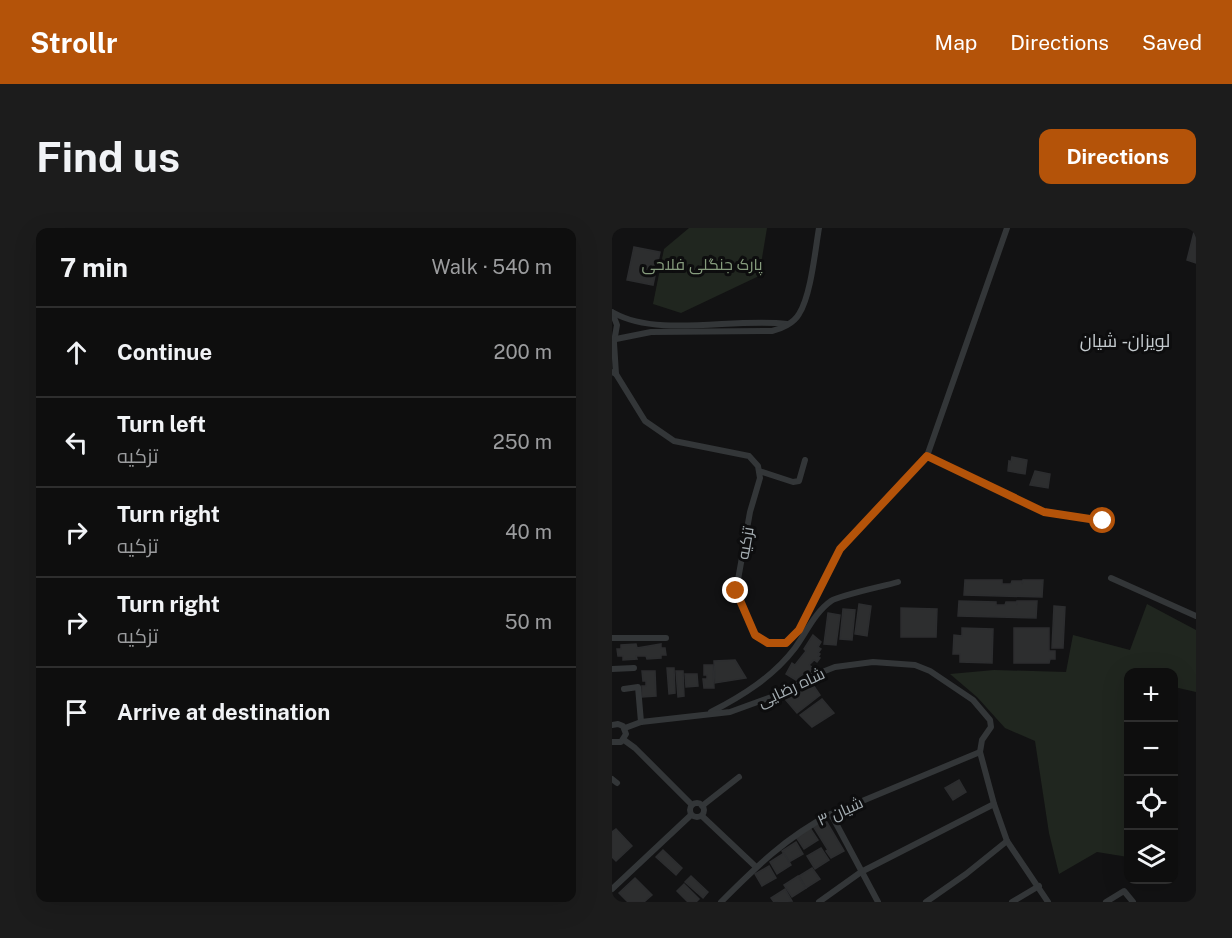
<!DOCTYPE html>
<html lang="en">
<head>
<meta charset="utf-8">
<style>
	body { margin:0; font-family:"Public Sans",Cairo,sans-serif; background:#1c1c1c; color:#f1f3f6 }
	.controls { position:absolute; right:18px; bottom:18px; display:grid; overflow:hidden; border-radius:12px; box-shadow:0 6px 24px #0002 }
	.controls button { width:54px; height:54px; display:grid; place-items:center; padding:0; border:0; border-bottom:2px solid #2e2e2e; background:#0e0e0e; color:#f1f3f6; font:30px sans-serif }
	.stop { position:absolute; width:18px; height:18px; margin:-14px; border:4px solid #b45309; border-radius:50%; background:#fff }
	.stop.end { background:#b45309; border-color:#fff; box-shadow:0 2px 6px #0008 }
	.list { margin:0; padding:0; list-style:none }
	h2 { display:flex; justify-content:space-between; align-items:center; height:78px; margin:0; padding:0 24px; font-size:26px }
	h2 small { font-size:20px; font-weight:400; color:#9b9c9e }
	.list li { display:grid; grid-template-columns:39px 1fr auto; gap:18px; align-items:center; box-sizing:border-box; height:90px; padding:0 24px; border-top:2px solid #2e2e2e }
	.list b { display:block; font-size:22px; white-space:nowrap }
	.list p { margin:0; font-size:20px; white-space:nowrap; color:#9b9c9e }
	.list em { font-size:20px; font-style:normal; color:#9b9c9e }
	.icon { flex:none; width:33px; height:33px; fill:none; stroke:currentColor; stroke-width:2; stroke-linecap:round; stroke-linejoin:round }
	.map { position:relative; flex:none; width:584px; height:674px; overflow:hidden; border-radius:12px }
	header { display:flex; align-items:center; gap:36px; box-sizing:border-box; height:84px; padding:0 30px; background:#b45309; color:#fff }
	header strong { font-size:28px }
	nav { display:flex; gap:33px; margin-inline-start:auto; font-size:21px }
	.intro { display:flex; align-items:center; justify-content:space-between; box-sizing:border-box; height:144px; padding:0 36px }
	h1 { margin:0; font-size:42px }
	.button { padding:15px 27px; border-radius:12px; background:#b45309; color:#fff; font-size:21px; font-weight:700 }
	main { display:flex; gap:36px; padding:0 36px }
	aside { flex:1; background:#0e0e0e; border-radius:12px; box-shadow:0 6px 24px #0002 }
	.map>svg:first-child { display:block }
</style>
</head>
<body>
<header>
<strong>Strollr</strong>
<nav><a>Map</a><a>Directions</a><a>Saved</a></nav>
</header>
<div class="intro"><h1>Find us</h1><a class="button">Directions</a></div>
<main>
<aside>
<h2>7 min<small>Walk · 540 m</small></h2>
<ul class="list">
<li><svg class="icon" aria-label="ahead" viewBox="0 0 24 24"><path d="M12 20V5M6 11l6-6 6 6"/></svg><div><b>Continue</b></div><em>200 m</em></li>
<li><svg class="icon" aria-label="left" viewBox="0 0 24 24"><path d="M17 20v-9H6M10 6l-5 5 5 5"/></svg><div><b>Turn left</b><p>تزکیه</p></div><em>250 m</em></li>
<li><svg class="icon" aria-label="right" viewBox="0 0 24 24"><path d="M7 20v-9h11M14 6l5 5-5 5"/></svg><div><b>Turn right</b><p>تزکیه</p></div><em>40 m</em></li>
<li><svg class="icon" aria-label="right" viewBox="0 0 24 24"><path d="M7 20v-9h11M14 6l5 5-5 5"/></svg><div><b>Turn right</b><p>تزکیه</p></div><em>50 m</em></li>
<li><svg class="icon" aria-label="arrive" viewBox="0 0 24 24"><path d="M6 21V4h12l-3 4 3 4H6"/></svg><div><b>Arrive at destination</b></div></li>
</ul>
</aside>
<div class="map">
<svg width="584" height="674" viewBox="0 0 584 674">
	<rect width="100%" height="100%" fill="#121213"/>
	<g fill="#20261f">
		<path d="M77,0H155L147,48L69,85L41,76L52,21Z"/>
		<path d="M535,376L584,402V464L562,459V445H516V574L512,599H516V629L485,624L447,646L437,605L423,513L393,500L365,469L338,446L382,442L454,444L461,407L518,422Z"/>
	</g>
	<g fill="#2d2e2f" stroke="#2c2d2f" stroke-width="1.5">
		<path d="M583,0H584V35L575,32Z"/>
		<path d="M22,19L48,24L41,57L15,52Z"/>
		<path d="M400,229L415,232L413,246L396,243L397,233L399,234Z"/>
		<path d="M423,243L438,246L436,260L418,257Z"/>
		<path d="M353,352H390V356H399L400,353H410V356L411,352H431L430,369L352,367Z"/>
		<path d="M347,373L384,374V377H393L394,374H404L405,377V373H425L424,390L346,388Z"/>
		<path d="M247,376L259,378L255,408L243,406Z"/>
		<path d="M442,378L453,379L451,420H440Z"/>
		<path d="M289,380L325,381L324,409H289Z"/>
		<path d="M231,381L243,382L240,412L228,411Z"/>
		<path d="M216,385L228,387L224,417L212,416Z"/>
		<path d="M350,400L381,401L380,435L348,434V426H341L342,407L350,408Z"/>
		<path d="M402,400H437V423H443V431H438L437,435H402Z"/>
		<path d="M201,407L209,414L206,419L209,421L206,425L208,426L206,429L208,430L205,434L202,432L197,437L201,440L198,444L196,443L194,447L191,446L184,452L174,446L180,435L183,437L194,423L192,421Z"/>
		<path d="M24,416L25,420L49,416V420H53L54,427H49V430L35,431L34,428H24L25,431L11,432V428H6L5,421H9V417Z"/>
		<path d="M123,432L134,450L103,455L102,433Z"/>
		<path d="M92,437H101L102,460H92L91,451H95V447H92Z"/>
		<path d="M55,440H62L63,465L57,466Z"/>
		<path d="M30,443H43L44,468L30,469V458H34V453H31Z"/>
		<path d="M64,443H71L72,468L66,469Z"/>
		<path d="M73,446H85L86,458L74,459Z"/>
		<path d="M199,454L208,467L185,485L173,471Z"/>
		<path d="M210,471L222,485L200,499L188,487Z"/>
		<path d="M347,552L354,564L341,572L333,560Z"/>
		<path d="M213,591L232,623L219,630L214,623L216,622L201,598Z"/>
		<path d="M198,600L206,612L192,621L184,609Z"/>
		<path d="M4,601L20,618L4,633L0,629V604Z"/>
		<path d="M184,614L191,626L177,634L170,623Z"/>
		<path d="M209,620L217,632L203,641L195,628Z"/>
		<path d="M51,622L70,640L64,647L44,629Z"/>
		<path d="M172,625L179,637L165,646L158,634Z"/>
		<path d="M157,638L164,650L150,658L143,646Z"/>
		<path d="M200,640L208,651L194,660L187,648Z"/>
		<path d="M79,648L96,664L91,670L73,654Z"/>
		<path d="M186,648L194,660L180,669L172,657Z"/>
		<path d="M23,650L40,667L32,674H16L7,665Z"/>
		<path d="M72,656L87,671L84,674H76L65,663Z"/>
		<path d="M173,661L180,673L162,674L159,670Z"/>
	</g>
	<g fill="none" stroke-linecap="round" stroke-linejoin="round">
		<g stroke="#333638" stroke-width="6">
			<path d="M0,84L5,97L2,114"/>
			<path d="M2,85C47,110 124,89 175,96"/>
			<path d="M4,111L39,104L160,103C169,101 182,95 187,86C199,67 203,23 207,0"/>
			<path d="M0,144L4,146L2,115"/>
			<path d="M4,146L33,193L62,213L137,228L146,238L148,250L138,284L124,363L143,407L156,415H174L187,402L228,321L315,228L395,0"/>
			<path d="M315,228L432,284L491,293"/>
			<path d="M147,243L181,254L187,253L193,232"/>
			<path d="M499,350L584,388"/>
			<path d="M0,410H54"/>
			<path d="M0,441L22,440"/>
			<path d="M12,461L26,459L29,494"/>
			<path d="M99,484C130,468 161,449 183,420C194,405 203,384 219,373C228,367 273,358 286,354"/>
			<path d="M0,497L6,496L11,498L14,506L9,514H0"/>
			<path d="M13,500L29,494L118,484L173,464L200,448L223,439L261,434L303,437L318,443L361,472L378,492L379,499L370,512L368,524L382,576L395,613L436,674"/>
			<path d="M12,512L23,520L80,577"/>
			<path d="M0,551L5,555"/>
			<circle cx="85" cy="582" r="7"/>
			<path d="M90,578L127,549"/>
			<path d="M219,586L266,674"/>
			<path d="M90,588L144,639"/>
			<path d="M0,661L79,587"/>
			<path d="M109,674C144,639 174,609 219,586L368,524"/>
			<path d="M207,674L249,644L382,576"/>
			<path d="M314,674L354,646L395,613"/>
			<path d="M400,674L427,658"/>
			<path d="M494,674L512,663L521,674"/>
		</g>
	</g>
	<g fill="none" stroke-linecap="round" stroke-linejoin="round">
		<path stroke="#b45309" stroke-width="8" d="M124,363L143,407L156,415H174L187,402L228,321L315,228L432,284L491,293"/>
	</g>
	<g text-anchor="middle" stroke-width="6" stroke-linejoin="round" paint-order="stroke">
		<g font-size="16" fill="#869c7d" stroke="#0d0d0e">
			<text x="90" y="42">پارک جنگلی فلاحی</text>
		</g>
		<g font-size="16" fill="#a5aeb3" stroke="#0d0d0e">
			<text transform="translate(133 315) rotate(-80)" y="6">تزکیه</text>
			<text transform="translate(179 459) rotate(-25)" y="6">شاه رضایی</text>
			<text transform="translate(228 583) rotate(-24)" y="6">شیان ۳</text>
		</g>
		<g font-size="18" fill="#c5cbcf" stroke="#0d0d0e">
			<text x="513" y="119">لویزان - شیان</text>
		</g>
	</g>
</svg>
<div class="controls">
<button>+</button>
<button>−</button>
<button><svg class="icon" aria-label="locate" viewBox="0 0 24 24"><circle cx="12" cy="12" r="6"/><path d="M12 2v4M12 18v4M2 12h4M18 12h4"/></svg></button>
<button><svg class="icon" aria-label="layers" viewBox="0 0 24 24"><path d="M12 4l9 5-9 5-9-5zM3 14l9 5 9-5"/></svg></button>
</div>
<div class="stop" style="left:491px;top:293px"></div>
<div class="stop end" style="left:124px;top:363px"></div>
</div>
</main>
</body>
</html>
